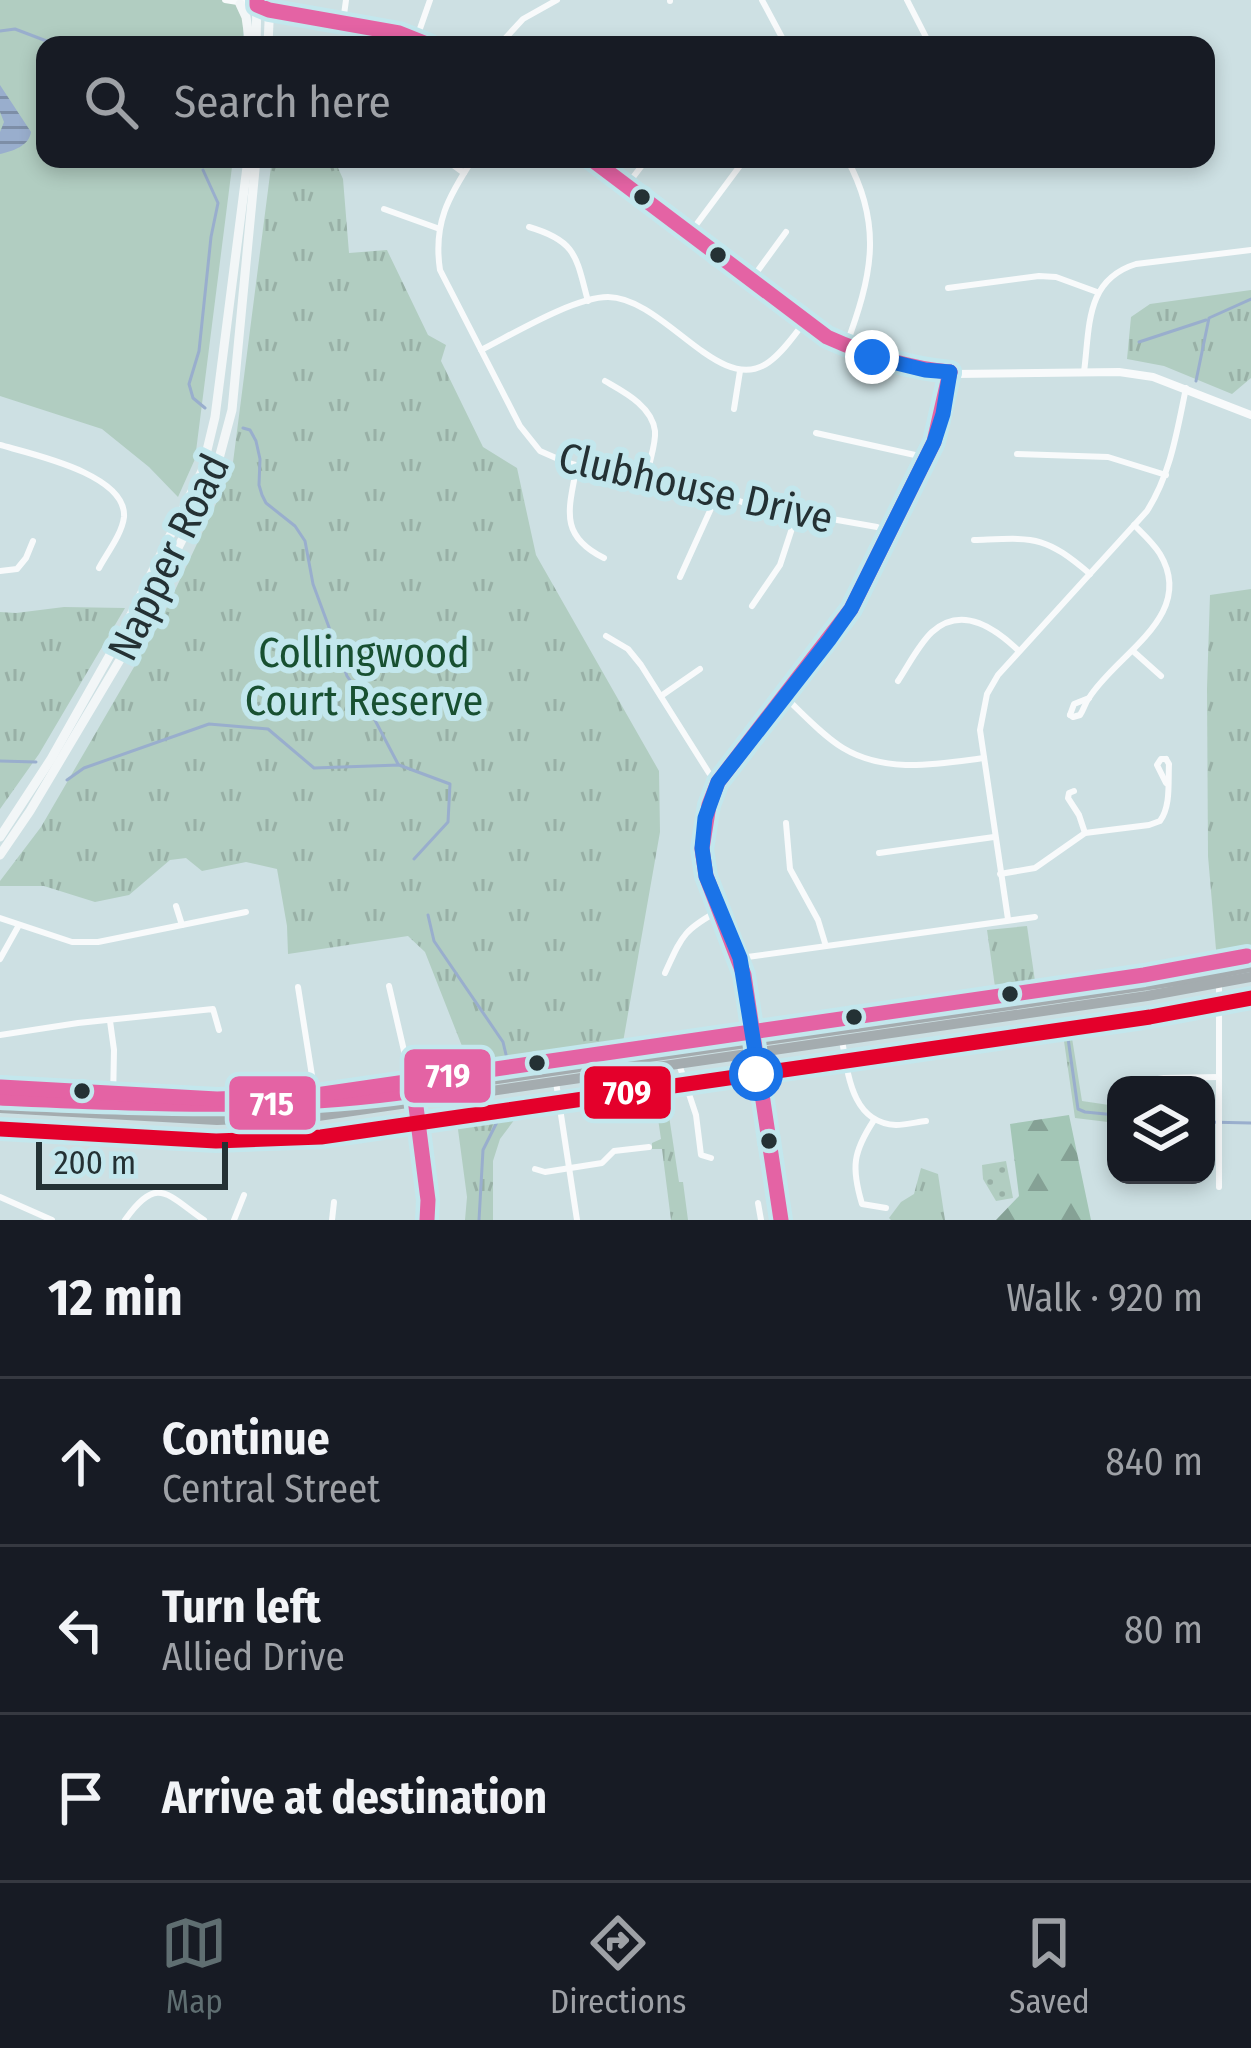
<!DOCTYPE html>
<html lang="en">
<head>
<meta charset="utf-8">
<style>
	body { margin:0; font-family:"Fira Sans Condensed",sans-serif; background:#242831; color:#f1f3f6 }
	.controls { position:absolute; right:36px; bottom:36px; display:grid; overflow:hidden; border-radius:24px; box-shadow:0 6px 18px #0003 }
	.controls button { width:108px; height:108px; display:grid; place-items:center; padding:0; border:0; border-bottom:3px solid #363941; background:#171b24; color:#f1f3f6; font:60px sans-serif }
	.scale { position:absolute; left:36px; bottom:30px; width:192px; box-sizing:border-box; padding-left:12px; border:6px solid #243134; border-top:0; font-size:33px; line-height:42px; white-space:nowrap; color:#243134; -webkit-text-stroke:9px #c3e7ed; paint-order:stroke }
	.stop { position:absolute; width:36px; height:36px; margin:-27px; border:9px solid #1a73e8; border-radius:50%; background:#fff }
	.stop.end { background:#1a73e8; border-color:#fff; box-shadow:0 3px 12px #0008 }
	.list { margin:0; padding:0; list-style:none }
	h2 { display:flex; justify-content:space-between; align-items:center; height:156px; margin:0; padding:0 48px; font-size:51px }
	h2 small { font-size:39px; font-weight:400; color:#9ea1a6 }
	.list li { display:grid; grid-template-columns:78px 1fr auto; gap:36px; align-items:center; box-sizing:border-box; height:168px; padding:0 48px; border-top:3px solid #363941 }
	.list b { display:block; font-size:45px; white-space:nowrap }
	.list p { margin:0; font-size:39px; white-space:nowrap; color:#9ea1a6 }
	.list em { font-size:39px; font-style:normal; color:#9ea1a6 }
	.icon { flex:none; width:66px; height:66px; fill:none; stroke:currentColor; stroke-width:2; stroke-linecap:round; stroke-linejoin:round }
	.map { position:relative; flex:none; width:1251px; height:1220px; overflow:hidden }
	.search { position:absolute; background:#171b24; box-shadow:0 6px 18px #0003; left:36px; right:36px; top:36px; height:132px; display:flex; align-items:center; gap:30px; box-sizing:border-box; padding:0 42px; border-radius:24px; color:#9ea1a6; font-size:45px }
	.sheet { height:660px; background:#171b24 }
	nav { display:flex; justify-content:space-around; align-items:center; box-sizing:border-box; height:168px; border-top:3px solid #363941; background:#171b24; font-size:33px; color:#9ea1a6 }
	nav a { display:grid; justify-items:center; gap:6px }
	nav .on { color:#5f6e71 }
	.map>svg:first-child { display:block }
</style>
</head>
<body>
<div class="map">
<svg width="1251" height="1220" viewBox="0 0 1251 1220">
	<defs>
		<pattern id="forest-firs" width="22" height="20" patternUnits="userSpaceOnUse" patternTransform="scale(3)"><rect width="22" height="20" fill="#a3c6b6"/><path d="M5 1l3.5 6h-7zM16 11l3.5 6h-7z" fill="#85a195"/></pattern>
		<pattern id="park-tufts" width="24" height="20" patternUnits="userSpaceOnUse" patternTransform="scale(3)"><rect width="24" height="20" fill="#b1cdc1"/><path d="M3 7l-1-3M5 7V3M7 7l1-3M15 17l-1-3M17 17v-4M19 17l1-3" fill="none" stroke="#98b0a6"/></pattern>
		<pattern id="garden-dots" width="8" height="8" patternUnits="userSpaceOnUse" patternTransform="scale(3)"><rect width="8" height="8" fill="#b1cdc1"/><path d="M2 2h.1M6 6h.1" fill="none" stroke="#98b0a6" stroke-width="1.8" stroke-linecap="round"/></pattern>
		<pattern id="water-rules" width="6" height="5" patternUnits="userSpaceOnUse" patternTransform="scale(3)"><rect width="6" height="5" fill="#99aecd"/><path d="M0 2.5h6" fill="none" stroke="#7d8ea7"/></pattern>
	</defs>
	<rect width="100%" height="100%" fill="#cde0e3"/>
	<path fill="#b1cdc1" d="M0,0H244L243,45H45V159H233L195,459L178,497L149,467L102,429L0,396Z"/>
	<path fill="url(#forest-firs)" d="M1069,1115L1091,1220H996L1019,1196L1010,1124Z"/>
	<g fill="url(#park-tufts)">
		<path d="M272,159H334L343,179L349,253L387,250L428,335L446,345L441,361L483,447L517,468L536,555L659,771L660,832L622,1048L471,1069L425,952L408,936L288,954L287,926L277,869L246,862L202,871L186,858L170,860L129,895L95,902L44,886H0V881L41,827L159,624L232,470Z"/>
		<path d="M1251,290V378L1232,394L1164,366L1127,359L1131,317L1150,304Z"/>
		<path d="M1251,589V954L1217,961L1208,856L1207,688L1210,595Z"/>
		<path d="M64,607L125,608L39,754L0,809V612L16,613Z"/>
		<path d="M1027,926L1036,988L996,994L987,930Z"/>
		<path d="M1069,1019L1082,1101L1116,1106V1123L1075,1118L1061,1020Z"/>
		<path d="M664,1083L679,1182H683L688,1220H671L662,1149H652V1143L661,1139L653,1085Z"/>
		<path d="M544,1096L548,1098L550,1110L518,1115L500,1139L493,1161V1220H465L467,1197L455,1107Z"/>
		<path d="M921,1168L938,1174L945,1220H891L889,1218L901,1202L914,1194Z"/>
	</g>
	<path fill="url(#garden-dots)" d="M1006,1161L1013,1198L996,1201L983,1179L982,1165Z"/>
	<path fill="url(#water-rules)" d="M0,85L31,132C29,146 13,151 0,154V132L4,122L0,112Z"/>
	<g fill="none" stroke-linecap="round" stroke-linejoin="round">
		<g stroke="#99aecd" stroke-width="3">
			<path d="M0,31L15,29L57,45"/>
			<path d="M203,170L218,203L211,237L199,351L189,384L193,398L205,408"/>
			<path d="M1139,342L1206,320"/>
			<path d="M1196,381L1209,318L1251,299"/>
			<path d="M243,428L250,430L256,441L260,459L259,485L262,495L266,503L295,526L305,541L313,584L347,676L367,705L398,764"/>
			<path d="M0,761L36,762"/>
			<path d="M67,780L84,768L209,724L268,729L314,768L399,765L450,784L448,822L414,859"/>
			<path d="M428,915L434,941L503,1042L508,1063"/>
			<path d="M1066,1024L1078,1109L1085,1112L1116,1115"/>
			<path d="M1206,1122L1251,1123"/>
			<path d="M479,1220L483,1150L506,1104"/>
		</g>
		<g stroke="#f8fafb" stroke-width="6">
			<path d="M225,0L257,5"/>
			<path d="M670,0V1"/>
			<path d="M762,0L786,45"/>
			<path d="M907,0L930,45"/>
			<path d="M343,22L346,0"/>
			<path d="M416,40L430,0"/>
			<path d="M499,45L523,19L557,0"/>
			<path d="M445,159L464,173"/>
			<path d="M473,159C448,197 433,224 440,270L520,426L540,451L565,462L589,469L648,471L682,479L747,504L877,527L889,532"/>
			<path d="M627,185L647,159"/>
			<path d="M384,209L437,228"/>
			<path d="M529,227C577,241 576,257 588,301"/>
			<path d="M690,233L745,159"/>
			<path d="M751,280L786,232"/>
			<path d="M948,288L1039,276L1056,277L1097,292"/>
			<path d="M846,346C871,278 884,227 847,159"/>
			<path d="M481,350C513,334 574,297 608,297C665,298 720,398 769,362C784,351 795,334 806,320"/>
			<path d="M1084,372C1090,326 1085,280 1136,264L1251,250"/>
			<path d="M605,381C624,392 652,406 655,431C656,443 650,459 648,471"/>
			<path d="M734,409L740,371"/>
			<path d="M816,433L915,455L926,460"/>
			<path d="M0,445C31,454 127,474 124,517C122,534 107,553 99,568"/>
			<path d="M1017,454L1108,457L1166,475"/>
			<path d="M577,465C569,509 558,535 604,558"/>
			<path d="M974,540C1034,538 1043,534 1090,574"/>
			<path d="M0,571L17,569L26,558L33,541"/>
			<path d="M680,577L718,493"/>
			<path d="M752,606L780,565L797,513"/>
			<path d="M606,636L628,649L641,665L709,773L718,782"/>
			<path d="M1133,651L1161,676"/>
			<path d="M898,681C908,666 919,644 932,632C963,604 997,630 1019,651"/>
			<path d="M661,696L700,669"/>
			<path d="M785,697C803,714 822,735 843,748C886,774 937,764 984,758"/>
			<path d="M1070,715L1073,717L1080,715C1084,709 1085,703 1089,698C1116,654 1197,616 1160,554C1153,543 1143,534 1134,525"/>
			<path d="M1070,715L1074,704L1089,698"/>
			<path d="M1166,759H1161L1157,765L1166,783"/>
			<path d="M1074,791L1069,793L1068,798L1079,815L1085,833"/>
			<path d="M786,823L790,869L818,920L825,943"/>
			<path d="M879,853L994,837"/>
			<path d="M1000,874L1035,868L1085,833L1149,825L1160,821C1171,806 1168,782 1169,764L1166,759"/>
			<path d="M176,906L182,925"/>
			<path d="M0,918L72,942H98L246,912"/>
			<path d="M1008,919L980,730L987,694L998,675L1147,511C1171,473 1177,431 1186,388"/>
			<path d="M740,958L1035,917"/>
			<path d="M0,959L19,925"/>
			<path d="M665,973C682,936 683,930 720,910"/>
			<path d="M1219,984V1187"/>
			<path d="M389,986L414,1094"/>
			<path d="M298,987L316,1101"/>
			<path d="M110,1021L114,1050L113,1101"/>
			<path d="M0,1035L78,1023L213,1009L219,1030"/>
			<path d="M842,1040C848,1075 852,1123 896,1125C906,1125 917,1122 926,1121"/>
			<path d="M679,1064L696,1115L701,1155L711,1158"/>
			<path d="M556,1082L577,1220"/>
			<path d="M1123,1085L1164,1078L1219,1077"/>
			<path d="M874,1120C853,1152 851,1167 862,1204L886,1208"/>
			<path d="M535,1169L545,1172L602,1163L614,1151L649,1147"/>
			<path d="M0,1197L52,1220"/>
			<path d="M758,1203L761,1220"/>
			<path d="M125,1220C158,1174 167,1195 204,1220"/>
			<path d="M234,1220L244,1195"/>
			<path d="M332,1220L334,1202"/>
		</g>
		<g stroke="#f8fafb" stroke-width="8">
			<path d="M257,5L269,10L399,33L429,45"/>
			<path d="M591,159L827,337L872,357L925,370L955,374L1119,372L1153,377L1251,415"/>
			<path d="M755,1041C751,1014 748,985 740,959C717,881 683,869 718,782L829,641L851,609L934,442L942,414L950,372"/>
			<path d="M415,1103L428,1200L427,1220"/>
		</g>
		<g stroke="#f2f6f7" stroke-width="9">
			<path d="M240,4L246,17L250,45"/>
			<path d="M256,45L257,0"/>
			<path d="M268,45L270,0"/>
			<path d="M0,837L51,759L120,637L202,471L215,417L248,159"/>
			<path d="M0,855L30,811L127,648L214,477L232,410L256,159"/>
			<path d="M756,1052L781,1220"/>
		</g>
		<g stroke="#a4acaf" stroke-width="10">
			<path d="M735,1056L750,1065L760,1082"/>
			<path d="M0,1098L230,1107L352,1100L1190,979L1251,967"/>
			<path d="M0,1108L217,1120L318,1116L1147,996L1251,977"/>
		</g>
		<g stroke="#c3e7ed" stroke-width="24">
			<g id="bus-1">
				<path d="M257,0V5L269,10L399,33L429,45"/>
				<path d="M591,159L827,337C867,355 906,368 950,372"/>
				<path d="M0,1098C139,1104 276,1111 414,1091L428,1200L427,1220"/>
				<path d="M781,1220L744,975L706,876L702,849L709,805L718,782L851,609L934,442L950,372"/>
			</g>
		</g>
		<g stroke="#c3e7ed" stroke-width="24">
			<path id="bus-2" d="M0,1129L216,1141L321,1137L1150,1017L1251,998"/>
		</g>
		<g stroke="#c3e7ed" stroke-width="24">
			<path id="bus-3" d="M1,1087L217,1099L316,1095L1144,975L1247,956"/>
		</g>
		<use href="#bus-1" stroke="#e463a4" stroke-width="15"/>
		<use href="#bus-2" stroke="#e4002b" stroke-width="15"/>
		<use href="#bus-3" stroke="#e463a4" stroke-width="15"/>
	</g>
	<g fill="none" stroke-linecap="round" stroke-linejoin="round">
		<path stroke="#1a73e8" stroke-width="15" d="M756,1074L760,1082L740,958L706,876L702,848L705,818L718,782L829,640L851,609L934,442L943,414L950,372L925,370L872,357"/>
	</g>
	<g fill="#243134" stroke="#c3e7ed" stroke-width="4.5">
		<circle cx="642" cy="197" r="10"/>
		<circle cx="718" cy="255" r="10"/>
		<circle cx="1010" cy="994" r="10"/>
		<circle cx="854" cy="1017" r="10"/>
		<circle cx="537" cy="1063" r="10"/>
		<circle cx="82" cy="1091" r="10"/>
		<circle cx="769" cy="1141" r="10"/>
	</g>
	<g text-anchor="middle" stroke-width="12" stroke-linejoin="round" paint-order="stroke">
		<g font-size="42" fill="#243134" stroke="#c3e7ed">
			<text transform="translate(696 487) rotate(13)" y="15">Clubhouse Drive</text>
			<text transform="translate(168 557) rotate(-64)" y="15">Napper Road</text>
		</g>
		<g font-size="42" fill="#185031" stroke="#c3e7ed">
			<text x="364" y="667">Collingwood<tspan x="364" dy="48">Court Reserve</tspan></text>
		</g>
	</g>
	<g stroke="#c3e7ed" stroke-width="4.5">
		<rect x="402" y="1047" width="91" height="58" rx="12" fill="#e463a4"/>
		<rect x="582" y="1064" width="91" height="57" rx="12" fill="#e4002b"/>
		<rect x="227" y="1074" width="91" height="58" rx="12" fill="#e463a4"/>
	</g>
	<g font-size="33" text-anchor="middle" font-weight="bold" fill="#fff">
		<text x="448" y="1087">719</text>
		<text x="627" y="1104">709</text>
		<text x="272" y="1115">715</text>
	</g>
</svg>
<div class="controls">
<button><svg class="icon" aria-label="layers" viewBox="0 0 24 24"><path d="M12 4l9 5-9 5-9-5zM3 14l9 5 9-5"/></svg></button>
</div>
<div class="scale">200 m</div>
<div class="stop" style="left:756px;top:1074px"></div>
<div class="stop end" style="left:872px;top:357px"></div>
<div class="search"><svg class="icon" aria-label="search" viewBox="0 0 24 24"><circle cx="10" cy="10" r="6"/><path d="M15 15l6 6"/></svg>Search here</div>
</div>
<section class="sheet">
<h2>12 min<small>Walk · 920 m</small></h2>
<ul class="list">
<li><svg class="icon" aria-label="ahead" viewBox="0 0 24 24"><path d="M12 20V5M6 11l6-6 6 6"/></svg><div><b>Continue</b><p>Central Street</p></div><em>840 m</em></li>
<li><svg class="icon" aria-label="left" viewBox="0 0 24 24"><path d="M17 20v-9H6M10 6l-5 5 5 5"/></svg><div><b>Turn left</b><p>Allied Drive</p></div><em>80 m</em></li>
<li><svg class="icon" aria-label="arrive" viewBox="0 0 24 24"><path d="M6 21V4h12l-3 4 3 4H6"/></svg><div><b>Arrive at destination</b></div></li>
</ul>
</section>
<nav>
<a class="on"><svg class="icon" aria-label="map" viewBox="0 0 24 24"><path d="M3 6l6-2 6 2 6-2v14l-6 2-6-2-6 2zM9 4v14M15 6v14"/></svg>Map</a>
<a><svg class="icon" aria-label="directions" viewBox="0 0 24 24"><path d="M12 3l9 9-9 9-9-9zM9 14v-3h6M13 9l2 2-2 2"/></svg>Directions</a>
<a><svg class="icon" aria-label="saved" viewBox="0 0 24 24"><path d="M7 4h10v16l-5-4-5 4z"/></svg>Saved</a>
</nav>
</body>
</html>
